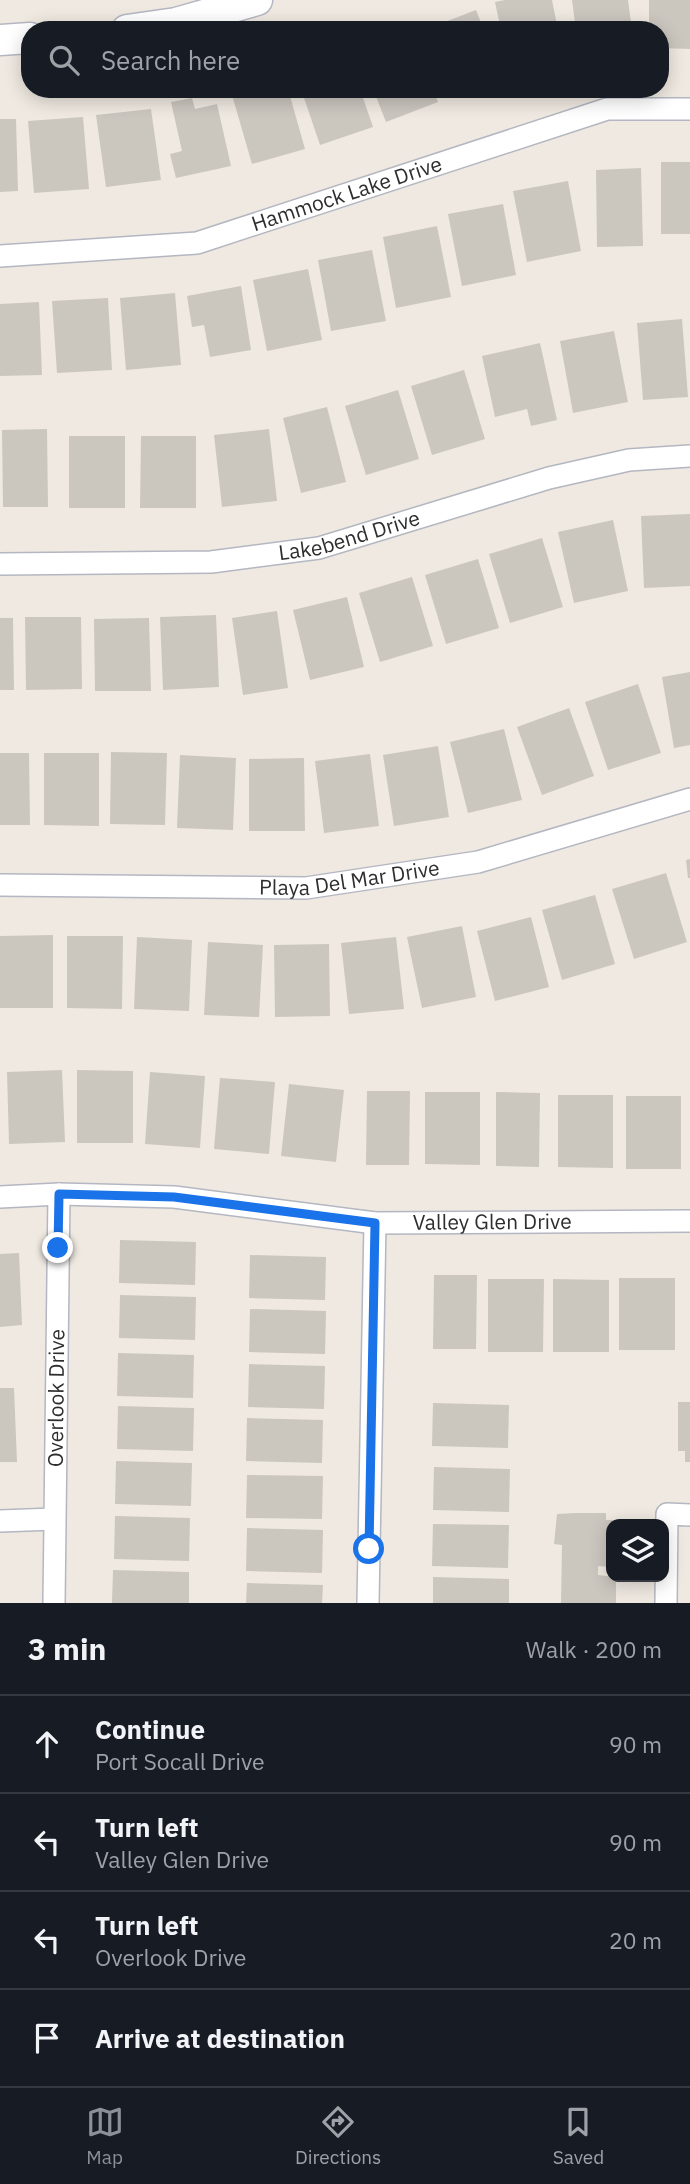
<!DOCTYPE html>
<html lang="en">
<head>
<meta charset="utf-8">
<style>
	body { margin:0; font-family:"IBM Plex Sans",sans-serif; background:#242831; color:#f1f3f6 }
	.controls { position:absolute; right:21px; bottom:21px; display:grid; overflow:hidden; border-radius:14px; box-shadow:0 4px 18px #0003 }
	.controls button { width:63px; height:63px; display:grid; place-items:center; padding:0; border:0; border-bottom:2px solid #363941; background:#171b24; color:#f1f3f6; font:35px sans-serif }
	.stop { position:absolute; width:21px; height:21px; margin:-16px; border:5px solid #1a73e8; border-radius:50%; background:#fff }
	.stop.end { background:#1a73e8; border-color:#fff; box-shadow:0 2px 7px #0008 }
	.list { margin:0; padding:0; list-style:none }
	h2 { display:flex; justify-content:space-between; align-items:center; height:91px; margin:0; padding:0 28px; font-size:30px }
	h2 small { font-size:23px; font-weight:400; color:#9ea1a6 }
	.list li { display:grid; grid-template-columns:46px 1fr auto; gap:21px; align-items:center; box-sizing:border-box; height:98px; padding:0 28px; border-top:2px solid #363941 }
	.list b { display:block; font-size:26px; white-space:nowrap }
	.list p { margin:0; font-size:23px; white-space:nowrap; color:#9ea1a6 }
	.list em { font-size:23px; font-style:normal; color:#9ea1a6 }
	.icon { flex:none; width:38px; height:38px; fill:none; stroke:currentColor; stroke-width:2; stroke-linecap:round; stroke-linejoin:round }
	.map { position:relative; flex:none; width:690px; height:1603px; overflow:hidden }
	.search { position:absolute; background:#171b24; box-shadow:0 4px 18px #0003; left:21px; right:21px; top:21px; height:77px; display:flex; align-items:center; gap:18px; box-sizing:border-box; padding:0 24px; border-radius:28px; color:#9ea1a6; font-size:26px }
	.sheet { height:483px; background:#171b24 }
	nav { display:flex; justify-content:space-around; align-items:center; box-sizing:border-box; height:98px; border-top:2px solid #363941; background:#171b24; font-size:19px; color:#9ea1a6 }
	nav a { display:grid; justify-items:center; gap:4px }
	nav .on { color:#8c9099 }
	.map>svg:first-child { display:block }
</style>
</head>
<body>
<div class="map">
<svg width="690" height="1603" viewBox="0 0 690 1603">
	<rect width="100%" height="100%" fill="#efe9e1"/>
	<g fill="#cbc7bf">
		<path d="M505,0H552L558,30H501L495,2Z"/>
		<path d="M572,0H628L632,30H576Z"/>
		<path d="M649,0H690V49L660,48V30H649Z"/>
		<path d="M476,10L484,30H424Z"/>
		<path d="M251,89H288L305,149L252,164L232,95Z"/>
		<path d="M301,89H360L373,127L320,145Z"/>
		<path d="M373,89H433L438,102L386,122Z"/>
		<path d="M448,89H470L451,97Z"/>
		<path d="M192,98L195,109L217,104L231,166L176,178L170,154L182,151L171,102Z"/>
		<path d="M151,109L161,180L106,187L96,115Z"/>
		<path d="M83,117L89,189L34,193L28,121Z"/>
		<path d="M0,119H16L18,191L0,192Z"/>
		<rect x="661" y="162" width="29" height="72"/>
		<path d="M641,168L643,246L597,247L596,170Z"/>
		<path d="M568,181L581,251L527,262L513,191Z"/>
		<path d="M503,204L516,275L462,286L448,214Z"/>
		<path d="M437,226L451,297L396,308L383,237Z"/>
		<path d="M372,250L386,321L331,331L318,260Z"/>
		<path d="M308,269L322,340L267,351L253,280Z"/>
		<path d="M241,286L251,350L210,357L204,325L192,327L187,296Z"/>
		<path d="M175,293L181,365L126,370L120,298Z"/>
		<path d="M108,298L112,370L57,373L52,301Z"/>
		<path d="M39,302L42,375L0,376V304Z"/>
		<path d="M682,319L688,397L643,400L637,323Z"/>
		<path d="M614,331L628,402L573,413L560,341Z"/>
		<path d="M540,343L557,420L531,426L527,409L495,417L482,356Z"/>
		<path d="M464,370L485,439L432,455L411,386Z"/>
		<path d="M398,390L419,459L366,475L345,406Z"/>
		<path d="M327,407L346,482L301,493L283,418Z"/>
		<path d="M47,429L48,507H3L2,430Z"/>
		<path d="M269,429L277,501L222,507L214,435Z"/>
		<rect x="69" y="436" width="56" height="72"/>
		<path d="M141,436H196V508H140Z"/>
		<path d="M690,514V586L644,588L641,516Z"/>
		<path d="M613,520L628,591L574,603L558,532Z"/>
		<path d="M542,538L563,607L510,623L489,554Z"/>
		<path d="M478,559L499,628L446,644L425,575Z"/>
		<path d="M412,577L433,646L380,662L359,593Z"/>
		<path d="M347,597L364,667L310,680L293,610Z"/>
		<path d="M277,611L288,688L243,695L232,618Z"/>
		<path d="M216,615L219,687L163,690L160,617Z"/>
		<path d="M25,617H81L82,689L26,690Z"/>
		<path d="M0,618H13L14,690H0Z"/>
		<path d="M149,618L151,691H95L94,619Z"/>
		<path d="M690,672V745L674,748L662,677Z"/>
		<path d="M638,684L661,753L608,770L585,702Z"/>
		<path d="M569,708L594,776L542,795L517,727Z"/>
		<path d="M504,729L522,800L468,813L450,742Z"/>
		<path d="M438,746L449,817L394,826L383,755Z"/>
		<path d="M111,752L167,753L165,825L110,824Z"/>
		<path d="M0,753H29L30,825H0Z"/>
		<path d="M44,753H99V826L44,825Z"/>
		<path d="M370,754L379,826L324,833L315,761Z"/>
		<path d="M180,755L236,758L233,830L177,828Z"/>
		<path d="M304,758L305,831H249V759Z"/>
		<path d="M690,859V878H688L686,860Z"/>
		<path d="M666,873L687,942L634,959L612,889Z"/>
		<path d="M595,895L615,964L562,980L542,910Z"/>
		<path d="M531,917L549,987L495,1001L477,931Z"/>
		<path d="M462,926L476,997L422,1008L407,937Z"/>
		<path d="M53,935V1008H0V936Z"/>
		<path d="M67,936H123L122,1009L67,1008Z"/>
		<path d="M137,937L192,940L189,1011L134,1009Z"/>
		<path d="M396,937L404,1009L349,1014L341,943Z"/>
		<path d="M208,942L263,945L259,1017L204,1015Z"/>
		<path d="M329,944L330,1016L275,1017L274,945Z"/>
		<path d="M62,1070L65,1142L9,1144L7,1072Z"/>
		<path d="M77,1070L133,1071V1143H77Z"/>
		<path d="M150,1072L205,1076L200,1148L145,1144Z"/>
		<path d="M220,1078L275,1082L269,1154L214,1149Z"/>
		<path d="M289,1084L344,1090L336,1162L281,1156Z"/>
		<path d="M367,1091H410L409,1165H366Z"/>
		<path d="M425,1092H480V1165L425,1164Z"/>
		<path d="M496,1092L540,1093L539,1167L496,1166Z"/>
		<path d="M558,1095H613V1168L558,1167Z"/>
		<rect x="626" y="1096" width="55" height="73"/>
		<path d="M120,1240L196,1242L195,1285L119,1283Z"/>
		<path d="M19,1253L22,1325L0,1327V1254Z"/>
		<path d="M250,1255L326,1257L325,1300L249,1298Z"/>
		<path d="M434,1275H477L476,1349H433Z"/>
		<rect x="619" y="1278" width="56" height="72"/>
		<path d="M488,1279H544L543,1352H488Z"/>
		<path d="M553,1279L609,1280V1352H553Z"/>
		<path d="M120,1295L196,1297L195,1340L119,1338Z"/>
		<path d="M250,1309L326,1311L325,1354L249,1352Z"/>
		<path d="M118,1353L194,1355L193,1398L117,1396Z"/>
		<path d="M249,1364L325,1366L324,1409L248,1407Z"/>
		<path d="M0,1388H14L17,1462H0Z"/>
		<path d="M678,1402H690V1462H685V1451H678Z"/>
		<path d="M433,1403L509,1405L508,1448L432,1446Z"/>
		<path d="M118,1406L194,1408L193,1451L117,1449Z"/>
		<path d="M247,1418L323,1420L322,1463L246,1461Z"/>
		<path d="M116,1461L192,1463L191,1506L115,1504Z"/>
		<path d="M434,1467L510,1469L509,1512L433,1510Z"/>
		<path d="M247,1475L323,1476L322,1519L246,1518Z"/>
		<path d="M576,1513H606V1520H616V1524H611V1567L598,1566V1575L616,1577V1603H561L562,1545L554,1544L557,1514Z"/>
		<path d="M115,1516L190,1518L189,1561L114,1559Z"/>
		<path d="M433,1524L509,1525L508,1568L432,1566Z"/>
		<path d="M247,1528L323,1530L322,1573L246,1571Z"/>
		<path d="M113,1570L189,1572V1603H112Z"/>
		<path d="M433,1577L509,1579V1603H433Z"/>
		<path d="M247,1583L323,1585L322,1603H246Z"/>
	</g>
	<g fill="none" stroke-linecap="round" stroke-linejoin="round">
		<g stroke="#b4b7c1" stroke-width="24">
			<g id="street">
				<path id="s1" d="M0,256L197,243L607,109H690"/>
				<path id="s2" d="M0,564L211,562L319,548L549,478L629,460L690,456"/>
				<path id="s3" d="M0,885L306,888L478,862L690,799"/>
				<path id="s4" d="M0,1197L59,1194L174,1197L375,1223L690,1221"/>
				<path d="M0,1521L54,1519"/>
				<path id="s5" d="M54,1603L59,1194"/>
				<path d="M368,1603L375,1223"/>
				<path d="M666,1603L667,1514L690,1515"/>
			</g>
		</g>
		<g stroke="#b4b7c1" stroke-width="33">
			<g id="secondary">
				<path d="M127,30L176,23L257,0"/>
				<path d="M0,40L30,38"/>
			</g>
		</g>
		<use href="#street" stroke="#fff" stroke-width="21"/>
		<use href="#secondary" stroke="#fff" stroke-width="30"/>
	</g>
	<g fill="none" stroke-linecap="round" stroke-linejoin="round">
		<path stroke="#1a73e8" stroke-width="9" d="M58,1248L59,1194L174,1197L375,1223L369,1549"/>
	</g>
	<g text-anchor="middle" stroke-width="7" stroke-linejoin="round" paint-order="stroke">
		<g font-size="21" fill="#2e2e2e" stroke="#fff">
			<text dy="7" stroke="none"><textPath href="#s1" startOffset="355">Hammock Lake Drive</textPath></text>
			<text dy="7" stroke="none"><textPath href="#s2" startOffset="352">Lakebend Drive</textPath></text>
			<text dy="7" stroke="none"><textPath href="#s3" startOffset="350">Playa Del Mar Drive</textPath></text>
			<text dy="7" stroke="none"><textPath href="#s4" startOffset="494">Valley Glen Drive</textPath></text>
			<text dy="7" stroke="none"><textPath href="#s5" startOffset="205">Overlook Drive</textPath></text>
		</g>
	</g>
</svg>
<div class="controls">
<button><svg class="icon" aria-label="layers" viewBox="0 0 24 24"><path d="M12 4l9 5-9 5-9-5zM3 14l9 5 9-5"/></svg></button>
</div>
<div class="stop" style="left:369px;top:1549px"></div>
<div class="stop end" style="left:58px;top:1248px"></div>
<div class="search"><svg class="icon" aria-label="search" viewBox="0 0 24 24"><circle cx="10" cy="10" r="6"/><path d="M15 15l6 6"/></svg>Search here</div>
</div>
<section class="sheet">
<h2>3 min<small>Walk · 200 m</small></h2>
<ul class="list">
<li><svg class="icon" aria-label="ahead" viewBox="0 0 24 24"><path d="M12 20V5M6 11l6-6 6 6"/></svg><div><b>Continue</b><p>Port Socall Drive</p></div><em>90 m</em></li>
<li><svg class="icon" aria-label="left" viewBox="0 0 24 24"><path d="M17 20v-9H6M10 6l-5 5 5 5"/></svg><div><b>Turn left</b><p>Valley Glen Drive</p></div><em>90 m</em></li>
<li><svg class="icon" aria-label="left" viewBox="0 0 24 24"><path d="M17 20v-9H6M10 6l-5 5 5 5"/></svg><div><b>Turn left</b><p>Overlook Drive</p></div><em>20 m</em></li>
<li><svg class="icon" aria-label="arrive" viewBox="0 0 24 24"><path d="M6 21V4h12l-3 4 3 4H6"/></svg><div><b>Arrive at destination</b></div></li>
</ul>
</section>
<nav>
<a class="on"><svg class="icon" aria-label="map" viewBox="0 0 24 24"><path d="M3 6l6-2 6 2 6-2v14l-6 2-6-2-6 2zM9 4v14M15 6v14"/></svg>Map</a>
<a><svg class="icon" aria-label="directions" viewBox="0 0 24 24"><path d="M12 3l9 9-9 9-9-9zM9 14v-3h6M13 9l2 2-2 2"/></svg>Directions</a>
<a><svg class="icon" aria-label="saved" viewBox="0 0 24 24"><path d="M7 4h10v16l-5-4-5 4z"/></svg>Saved</a>
</nav>
</body>
</html>
